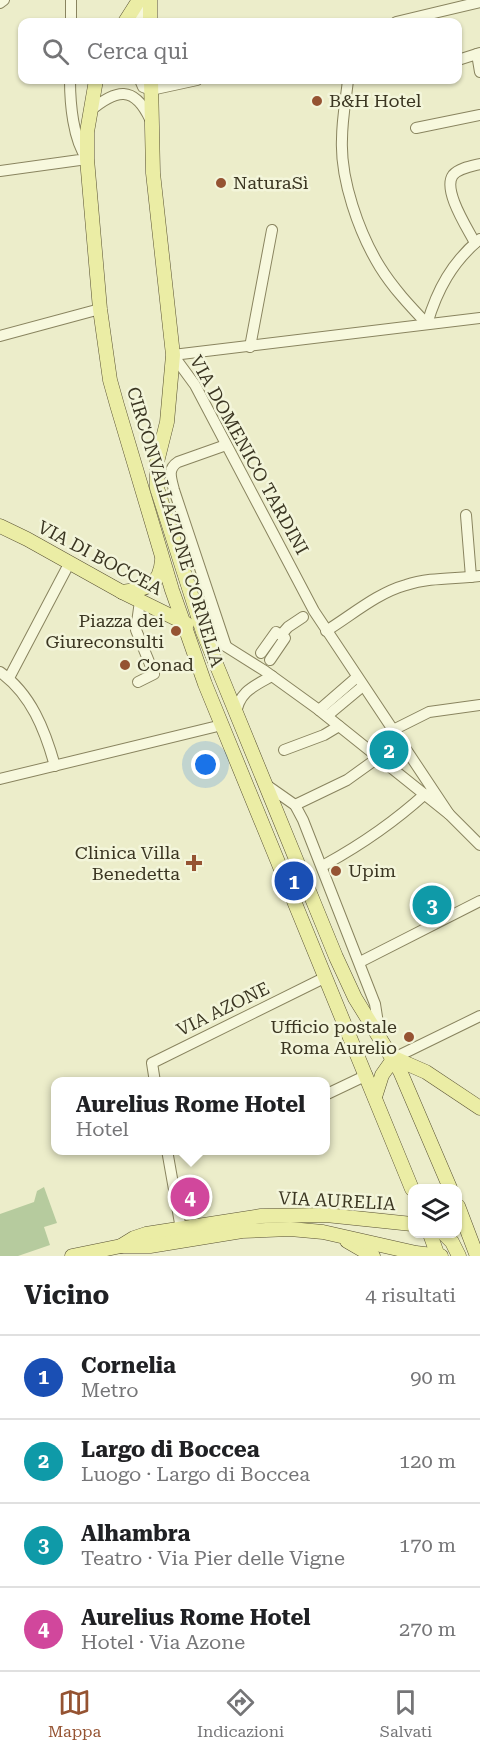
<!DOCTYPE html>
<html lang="it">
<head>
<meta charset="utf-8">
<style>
	body { margin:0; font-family:"Roboto Serif",serif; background:#f6f6f6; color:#202124 }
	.controls { position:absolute; right:18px; bottom:18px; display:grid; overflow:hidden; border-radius:12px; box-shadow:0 2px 4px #0004 }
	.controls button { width:54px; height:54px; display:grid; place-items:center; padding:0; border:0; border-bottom:2px solid #e0e0e0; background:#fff; color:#202124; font:30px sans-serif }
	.you { position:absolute; left:206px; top:765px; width:21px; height:21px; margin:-15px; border:4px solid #fff; border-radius:50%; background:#1a73e8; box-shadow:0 0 0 9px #1a73e833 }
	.badge { display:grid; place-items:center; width:39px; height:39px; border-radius:50%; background:#955332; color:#fff; font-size:20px; font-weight:700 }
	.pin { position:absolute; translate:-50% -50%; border:3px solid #fff; box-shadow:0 2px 6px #0006 }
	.popup { position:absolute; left:51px; top:1077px; width:279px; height:78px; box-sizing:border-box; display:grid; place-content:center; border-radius:12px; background:#fff; filter:drop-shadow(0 2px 4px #0005); font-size:20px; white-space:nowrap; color:#757577 }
	.popup b { font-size:22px; color:#202124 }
	.popup::after { content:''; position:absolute; left:50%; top:100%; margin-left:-12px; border:12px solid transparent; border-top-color:#fff }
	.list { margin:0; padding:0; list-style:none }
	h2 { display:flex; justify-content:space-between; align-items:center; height:78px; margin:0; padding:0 24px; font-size:26px }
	h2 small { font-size:20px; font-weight:400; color:#757577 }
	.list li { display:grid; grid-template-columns:39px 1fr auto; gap:18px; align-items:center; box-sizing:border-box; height:84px; padding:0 24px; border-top:2px solid #e0e0e0 }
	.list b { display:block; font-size:22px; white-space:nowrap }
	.list p { margin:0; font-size:20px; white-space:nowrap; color:#757577 }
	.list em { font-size:20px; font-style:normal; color:#757577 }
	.icon { flex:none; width:33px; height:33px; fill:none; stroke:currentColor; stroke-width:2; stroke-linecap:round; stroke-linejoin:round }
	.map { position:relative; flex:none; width:480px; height:1256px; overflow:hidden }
	.search { position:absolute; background:#fff; box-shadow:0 2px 4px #0004; left:18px; right:18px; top:18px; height:66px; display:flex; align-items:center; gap:15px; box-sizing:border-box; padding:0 21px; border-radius:12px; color:#757577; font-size:22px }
	.sheet { height:414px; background:#fff }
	nav { display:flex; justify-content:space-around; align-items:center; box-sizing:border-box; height:84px; border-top:2px solid #e0e0e0; background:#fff; font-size:16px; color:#757577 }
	nav a { display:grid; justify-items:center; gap:3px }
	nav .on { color:#955332 }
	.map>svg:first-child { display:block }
</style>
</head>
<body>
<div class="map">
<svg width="480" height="1256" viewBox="0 0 480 1256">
	<rect width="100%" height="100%" fill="#ecedca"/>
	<path fill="#b6cb9e" d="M44,1187L57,1223L44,1227L50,1245L18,1256H0V1214L34,1202L37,1191Z"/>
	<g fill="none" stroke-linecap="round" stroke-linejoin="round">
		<g stroke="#89845f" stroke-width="12">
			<g id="minor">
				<path d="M139,0V22"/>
				<path d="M0,3L4,0"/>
				<path d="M71,22V0"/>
				<path d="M396,22L480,2"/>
				<path d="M477,54L480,72"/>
				<path d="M458,60L480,53"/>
				<path d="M140,80L143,87L151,90L197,80"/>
				<path d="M348,80C346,99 342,119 342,139C340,179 359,233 380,267C393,288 410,306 427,324"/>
				<path d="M90,111C116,89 134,85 150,119"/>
				<path d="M416,128L480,115"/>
				<path d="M0,171L87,159C73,140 70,103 70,80"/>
				<path d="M475,243C468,229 442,190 453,175C459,168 472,166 480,164"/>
				<path d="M427,324C437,290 452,262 480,239"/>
				<path d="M0,336L100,309"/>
				<path d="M250,347L272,230"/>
				<path d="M173,355L195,385L314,611L449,814"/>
				<path d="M173,355L480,318"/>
				<path d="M226,445L178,462C167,469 171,478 174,490L226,646"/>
				<path d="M466,515L471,577"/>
				<path d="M326,631C352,615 377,593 406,585C430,577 456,579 480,576"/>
				<path d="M203,632L265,671L319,710L449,814L480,845"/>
				<path d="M281,635L288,627L303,617"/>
				<path d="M261,653L276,632L281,635"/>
				<path d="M270,660L285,638L281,635"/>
				<path d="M0,672C31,694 45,730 55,766"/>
				<path d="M9,678L70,562"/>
				<path d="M138,682L154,674L136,630L140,601"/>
				<path d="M319,710L357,677"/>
				<path d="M236,715C238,692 254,686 272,676"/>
				<path d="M327,716L363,686"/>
				<path d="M393,730L429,712L480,705"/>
				<path d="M284,750L324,735L339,726"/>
				<path d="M0,779L222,725"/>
				<path d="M265,784L295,805L303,820L375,1004L380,1036"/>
				<path d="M295,805L347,780L379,757"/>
				<path d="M326,864C364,843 393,823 425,794"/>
				<path d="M360,962L480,901"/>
				<path d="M394,1058L480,1016"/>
				<path d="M155,1082L152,1063L326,977"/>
				<path d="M325,1095L367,1075"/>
				<path d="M167,1150L181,1229"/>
			</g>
		</g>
		<g stroke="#585133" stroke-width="15">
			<g id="major">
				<path d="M150,0V22"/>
				<path d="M125,22L139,0"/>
				<path d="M96,80L87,132V159L100,309L110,380L117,405L172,590L205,684L412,1189"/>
				<path d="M151,80L153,173L173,355L167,422L157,462V488L203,632L336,957L355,998L400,1071L450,1188"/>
				<path d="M0,526L27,539L122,592L187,624"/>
				<path d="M122,592C145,589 160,587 162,560"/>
				<path d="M394,1058L426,1072L480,1108"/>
				<path d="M375,1097L382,1075L394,1058"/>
				<path d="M458,1206L477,1256"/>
				<path d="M430,1234L438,1256"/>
				<path d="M444,1234L452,1242L459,1256"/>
				<path d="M347,1241L373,1256"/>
				<path d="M121,1246L134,1238L146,1234L261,1216L326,1215L412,1224"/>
				<path d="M72,1256L121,1246H150L242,1231L290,1229L323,1232L416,1253L441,1256"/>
			</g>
		</g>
		<use href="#minor" stroke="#f7f8dd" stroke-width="10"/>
		<use href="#major" stroke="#ebeda5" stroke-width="14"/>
	</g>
	<g fill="#955332" stroke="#f3f5da" stroke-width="2">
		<circle cx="317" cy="101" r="6"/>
		<circle cx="221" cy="183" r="6"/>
		<circle cx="176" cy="631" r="6"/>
		<circle cx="125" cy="665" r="6"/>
		<path d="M191 854h6v6h6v6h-6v6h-6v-6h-6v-6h6z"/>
		<circle cx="336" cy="871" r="6"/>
		<circle cx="409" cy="1037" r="6"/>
	</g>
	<g text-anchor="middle" stroke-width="5" stroke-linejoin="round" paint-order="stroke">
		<g font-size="18" fill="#3b3622" stroke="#f3f5da" text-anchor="start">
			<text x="329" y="107">B&amp;H Hotel</text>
			<text x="233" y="189">NaturaSì</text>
			<text x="164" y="627" text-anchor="end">Piazza dei<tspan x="164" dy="21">Giureconsulti</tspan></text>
			<text x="137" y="671">Conad</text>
			<text x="180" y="859" text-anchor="end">Clinica Villa<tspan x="180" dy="21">Benedetta</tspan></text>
			<text x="348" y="877">Upim</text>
			<text x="397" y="1033" text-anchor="end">Ufficio postale<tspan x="397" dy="21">Roma Aurelio</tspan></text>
		</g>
		<g font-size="18" fill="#3b3622" stroke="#f3f5da">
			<text transform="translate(249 455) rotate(61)" y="6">VIA DOMENICO TARDINI</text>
			<text transform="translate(175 527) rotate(73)" y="6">CIRCONVALLAZIONE CORNELIA</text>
			<text transform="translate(100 558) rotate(28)" y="6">VIA DI BOCCEA</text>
			<text transform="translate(223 1009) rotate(-26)" y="6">VIA AZONE</text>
			<text transform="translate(337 1201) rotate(3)" y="6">VIA AURELIA</text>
		</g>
	</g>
</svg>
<div class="controls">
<button><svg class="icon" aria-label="layers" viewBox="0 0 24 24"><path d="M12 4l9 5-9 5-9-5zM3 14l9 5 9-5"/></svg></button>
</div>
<div class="you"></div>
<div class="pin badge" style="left:294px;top:881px;background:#1a4fb4">1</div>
<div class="pin badge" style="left:389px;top:750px;background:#0f9aa8">2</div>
<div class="pin badge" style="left:432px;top:905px;background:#0f9aa8">3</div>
<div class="pin badge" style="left:190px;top:1197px;background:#d1479c">4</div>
<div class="popup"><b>Aurelius Rome Hotel</b>Hotel</div>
<div class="search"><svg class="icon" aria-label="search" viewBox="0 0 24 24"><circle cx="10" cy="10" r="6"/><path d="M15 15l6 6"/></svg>Cerca qui</div>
</div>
<section class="sheet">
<h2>Vicino<small>4 risultati</small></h2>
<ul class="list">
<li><span class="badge" style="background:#1a4fb4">1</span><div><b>Cornelia</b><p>Metro</p></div><em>90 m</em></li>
<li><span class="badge" style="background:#0f9aa8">2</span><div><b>Largo di Boccea</b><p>Luogo · Largo di Boccea</p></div><em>120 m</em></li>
<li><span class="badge" style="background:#0f9aa8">3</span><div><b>Alhambra</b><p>Teatro · Via Pier delle Vigne</p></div><em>170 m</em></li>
<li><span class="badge" style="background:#d1479c">4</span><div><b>Aurelius Rome Hotel</b><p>Hotel · Via Azone</p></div><em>270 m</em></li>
</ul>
</section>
<nav>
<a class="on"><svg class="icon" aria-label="map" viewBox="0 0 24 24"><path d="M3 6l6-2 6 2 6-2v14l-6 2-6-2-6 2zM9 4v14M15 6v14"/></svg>Mappa</a>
<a><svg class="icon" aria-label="directions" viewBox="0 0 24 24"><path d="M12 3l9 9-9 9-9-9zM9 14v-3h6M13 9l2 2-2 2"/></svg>Indicazioni</a>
<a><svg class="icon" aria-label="saved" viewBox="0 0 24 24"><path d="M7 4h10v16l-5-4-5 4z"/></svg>Salvati</a>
</nav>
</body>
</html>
